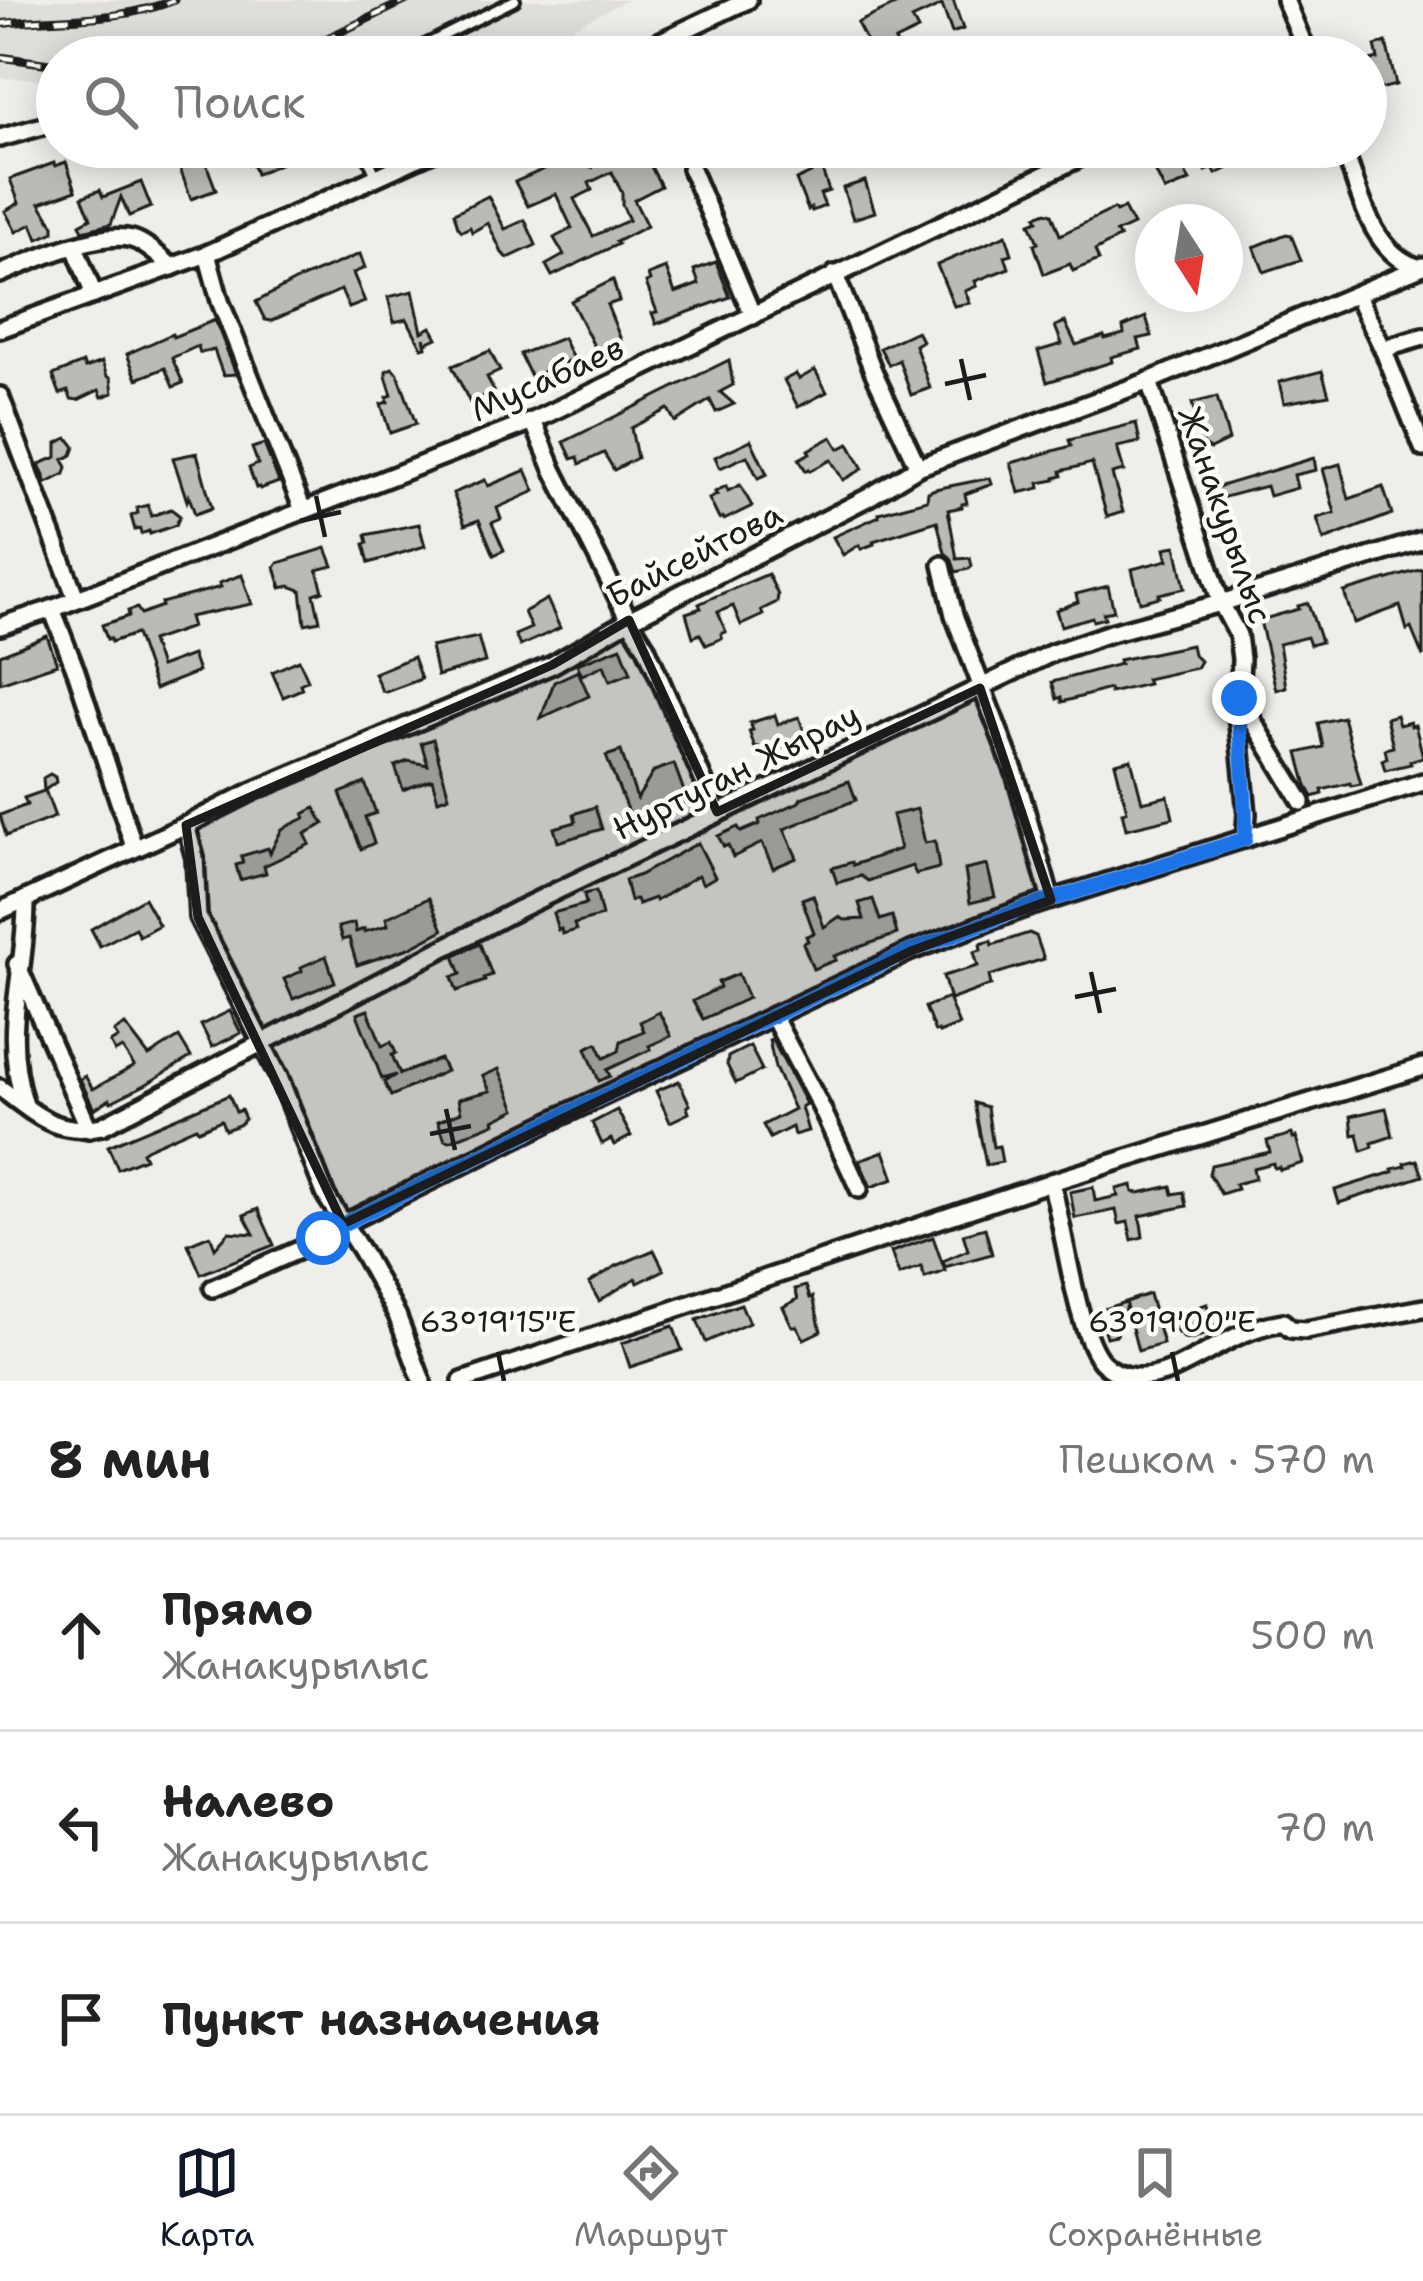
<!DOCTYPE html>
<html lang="ru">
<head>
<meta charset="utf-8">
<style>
	body { margin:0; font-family:"Shantell Sans",sans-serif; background:#f6f6f6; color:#222 }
	.compass { position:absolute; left:1135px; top:204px; width:108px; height:108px; border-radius:50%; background:#fff; box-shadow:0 6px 30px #0003; rotate:168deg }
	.stop { position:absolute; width:36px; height:36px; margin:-27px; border:9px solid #1a73e8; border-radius:50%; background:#fff }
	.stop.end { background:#1a73e8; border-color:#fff; box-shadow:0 3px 12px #0008 }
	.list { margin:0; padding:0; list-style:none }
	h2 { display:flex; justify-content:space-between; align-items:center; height:156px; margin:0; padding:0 48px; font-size:51px }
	h2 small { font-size:39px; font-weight:400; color:#767676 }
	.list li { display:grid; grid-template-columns:78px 1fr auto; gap:36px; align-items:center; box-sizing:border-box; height:192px; padding:0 48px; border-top:3px solid #e0e0e0 }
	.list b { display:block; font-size:45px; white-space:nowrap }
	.list p { margin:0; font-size:39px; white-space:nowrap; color:#767676 }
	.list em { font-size:39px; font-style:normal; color:#767676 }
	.icon { flex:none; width:66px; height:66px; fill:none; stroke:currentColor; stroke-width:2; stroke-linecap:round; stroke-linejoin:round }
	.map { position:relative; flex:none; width:1423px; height:1381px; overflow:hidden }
	.search { position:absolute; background:#fff; box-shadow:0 6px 30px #0003; left:36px; right:36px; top:36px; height:132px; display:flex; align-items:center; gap:30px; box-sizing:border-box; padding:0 42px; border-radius:66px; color:#767676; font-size:45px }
	.sheet { height:732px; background:#fff }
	nav { display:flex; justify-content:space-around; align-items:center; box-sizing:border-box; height:168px; border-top:3px solid #e0e0e0; background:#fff; font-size:33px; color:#767676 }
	nav a { display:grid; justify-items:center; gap:6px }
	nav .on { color:#111827 }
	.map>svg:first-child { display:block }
</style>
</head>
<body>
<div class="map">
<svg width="1423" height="1381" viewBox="0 0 1423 1381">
	<rect width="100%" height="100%" fill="#f0eeea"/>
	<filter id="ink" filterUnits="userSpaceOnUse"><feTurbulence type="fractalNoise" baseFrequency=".00833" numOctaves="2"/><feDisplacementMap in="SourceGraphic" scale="24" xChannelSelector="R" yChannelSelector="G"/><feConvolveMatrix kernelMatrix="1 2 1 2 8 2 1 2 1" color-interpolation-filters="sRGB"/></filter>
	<g filter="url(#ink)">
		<path fill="#e0deda" d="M0,0H627L514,57H316L306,52L284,57H57V80L0,78Z"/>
		<g fill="#bbbab6" stroke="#1c1c1c" stroke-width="3" fill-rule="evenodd">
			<path d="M906,0H953L963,29L952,33L942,5L912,19L918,30L895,41L897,45L879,54L872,52L857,23Z"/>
			<path d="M1386,42L1396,85L1372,91L1366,62L1378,59L1375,46Z"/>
			<path d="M189,147H200L216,190L191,199L179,166L194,161Z"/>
			<path d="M241,147H286L291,159L256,174L252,163L248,165Z"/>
			<path d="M605,147H641L661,186L634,200L647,226L616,242L618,244L552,276L546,265L564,255L554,238L572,228L556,194L528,206L515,182L572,157L592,167L590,155ZM612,172L622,193V205L629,220L593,236L574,199L592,190L589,183Z"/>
			<path d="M1195,147H1274L1216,174L1213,168L1206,171Z"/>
			<path d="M817,155L829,191L820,194L825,206L812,211L811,208L808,210L796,180L811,173L806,159Z"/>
			<path d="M1176,155L1190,181L1165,191L1153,167Z"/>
			<path d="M66,162L76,190L40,203L54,226V232L38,239L32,224L16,232L5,211L19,203L10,179L54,163L55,166Z"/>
			<path d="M865,181L875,212L853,219L843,188Z"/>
			<path d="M141,182L151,207L129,216L121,197L111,224L83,231L80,224L91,218L82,197L100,190L103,197Z"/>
			<path d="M488,196L505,229L525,220L536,245L508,258L502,253L488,223L472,232L470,227L462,231L458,227L454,213Z"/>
			<path d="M1124,208L1133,225L1116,233L1120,237L1095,251L1099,260L1073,271L1070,264L1044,274L1034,245L1038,243L1030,223L1038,220L1036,216L1046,212L1052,214L1060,235L1114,209L1116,212Z"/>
			<path d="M1286,234L1291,235L1301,260L1264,272L1254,247Z"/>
			<path d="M1006,235L1012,254L1005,256L1009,268L975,281L977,286L965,291L970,303L954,306L937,265Z"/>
			<path d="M360,254L365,268L353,273L365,302L349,308L341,290L271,321L265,320L256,302L297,280Z"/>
			<path d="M716,262L730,297L656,324L652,313L657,312L646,283L650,281L648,275L666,268L675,293L699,284L694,270Z"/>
			<path d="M613,280L619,301L607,305L621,340L596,350L571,301Z"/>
			<path d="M413,291L422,332L431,327L437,338L426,343L424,338L426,347L422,348L407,319L394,322L388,297Z"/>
			<path d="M1146,317L1152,336L1138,339L1141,349L1111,357L1112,362L1047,382L1038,351L1062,344L1055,326L1065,322L1076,345L1104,336L1105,339L1124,334L1123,327Z"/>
			<path d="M215,320L236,374L223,375L214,350L200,353L198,346L172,358L183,383L173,387L165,368L137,379L127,354L172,334L173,337Z"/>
			<path d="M917,331L922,341L915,345L930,388L911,395L899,360L889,365L880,348Z"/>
			<path d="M563,338L573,359L531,377L520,354Z"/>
			<path d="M490,351L500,371L487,377L494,391L470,403L452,366Z"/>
			<path d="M729,360L733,385L720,392L734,404L716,412L710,400L675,422L668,409L631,428L637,458L614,470L604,453L580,464L578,457L572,459L564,442Z"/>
			<path d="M102,362L107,376L111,378L113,393L102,397L99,390L78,400L71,399L68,391L60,394L53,375L83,363L85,368Z"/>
			<path d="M392,368L398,374L416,424L390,433L381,404L388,402L387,397L392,395L386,376V371Z"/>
			<path d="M815,370L827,392L798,407L784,380L796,374L799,379Z"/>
			<path d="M1322,371L1329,395L1284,403L1279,382Z"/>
			<path d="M1217,397L1229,440L1210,449L1203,445L1192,403Z"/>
			<path d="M1136,423L1140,442L1117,447L1124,471L1112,474L1123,512L1107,517L1092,463L1061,471L1062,476L1055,478V480L1039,483L1040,488L1019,493L1011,463L1071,446L1069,440Z"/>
			<path d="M832,437L839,449L849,444L863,469L843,480L831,460L810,471L809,469L806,471L799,459L810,453L808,450Z"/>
			<path d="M68,438L75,447L72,455L63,460L67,467L65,474L47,483L39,464L57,457V443Z"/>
			<path d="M751,440L767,474L758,478L747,456L720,468L715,457Z"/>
			<path d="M264,444L279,482L260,489L259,487L256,488L249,468L258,464L252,448Z"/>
			<path d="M197,453L212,508L195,514L189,496L187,501L173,458Z"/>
			<path d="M1314,458L1316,470L1294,475L1297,488L1269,496L1266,486L1217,499L1214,488Z"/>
			<path d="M1340,464L1349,499L1383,487L1392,514L1324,540L1317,518L1335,513L1323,469Z"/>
			<path d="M526,470L535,491L497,508L501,519L492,523L504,550L494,555L479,520L465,525L453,493L485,480L488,486Z"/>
			<path d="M990,478L992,484L965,494L967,503L962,504V507L948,510L957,559L970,558L972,566L969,569L956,572L951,558L945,553L937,521L873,541L874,544L861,549L859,545L843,555L833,537L879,516V513L927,500L928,492L935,489Z"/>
			<path d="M740,485L752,506L724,520L723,517L719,519L709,499L717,495L715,492L726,486L728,491Z"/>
			<path d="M148,505L151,516L171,509L180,516L176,525L150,534L149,531L141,534L140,529L135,530L131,516L138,513L137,508Z"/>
			<path d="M419,524L425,546L369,563L364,544L368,543L366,535Z"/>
			<path d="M1176,546L1185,588L1159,594L1160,597L1140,602L1132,569L1168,560L1165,548Z"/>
			<path d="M326,548L333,566L317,570L323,591L314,594L320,621L305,624L301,590L290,586L281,588L275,567L278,563Z"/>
			<path d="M1423,569V657L1411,628L1407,630L1400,606L1354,623L1344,592Z"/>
			<path d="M768,574L778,595L777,602L761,610L763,615L741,625L733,606L718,612L726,632L721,634L722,638L706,645L700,634L693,637L686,613L701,608L699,604L716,596Z"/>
			<path d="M242,575L252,604L189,617L192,627L151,641L160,667L192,655L198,672L155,689L136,634L111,642L110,638L107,639L102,625L129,616L128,611L137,608L141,614L162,606L161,603L221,587L219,583Z"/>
			<path d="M1108,586L1114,611L1103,613L1105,618L1093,621L1092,617L1061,626L1056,610L1078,602L1076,594Z"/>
			<path d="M547,599L560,628L520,646L515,635L531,628L524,612Z"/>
			<path d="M1308,603L1321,642L1310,645L1307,637L1279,644L1286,687L1276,690L1260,620L1299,609L1298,606Z"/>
			<path d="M47,636L57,664L0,683V655Z"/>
			<path d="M478,637L485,662L437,676L431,647Z"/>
			<path d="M1191,645L1193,654L1200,661L1196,668L1146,679L1148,684L1110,693L1109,689L1062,702L1061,697L1057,699L1052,682L1120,664L1119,660Z"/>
			<path d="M621,647L631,673L610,681L604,665L582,675L577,664Z"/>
			<path d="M413,657L421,679L386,692L382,691L374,673Z"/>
			<path d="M299,660L308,680L300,684L302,689L283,697L272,672Z"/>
			<path d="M578,671L589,696L541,718L554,682Z"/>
			<path d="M775,715L778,724L799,717L807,740L760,754L758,747L755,748L749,731L753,730L750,723Z"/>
			<path d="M1396,715L1399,725L1410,722L1411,726L1415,725L1423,757L1410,761L1411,764L1385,770L1382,760L1387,758L1385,749L1393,747L1386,718Z"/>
			<path d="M1343,717L1361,784L1351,786L1350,783L1322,790L1323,794L1313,797L1307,786L1298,753L1323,747L1318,723Z"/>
			<path d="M433,739L449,796L438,800L432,779L403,790L395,766L408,761L428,765L421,743Z"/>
			<path d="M621,751L637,799L654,771L674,764L688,802L631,820L606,756Z"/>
			<path d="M1131,759L1142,802L1168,796L1173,818L1126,829L1122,812L1127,811L1115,763Z"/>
			<path d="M50,774L55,777L56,782L45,790L55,817L6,836L0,815L27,805L24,798L44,791L43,778Z"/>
			<path d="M849,781L856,800L784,829L797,858L773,868L762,843L733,857L728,845L724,847L718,836L738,827L741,832L760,824L759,820L799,802L801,798Z"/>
			<path d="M365,783L376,813L365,817L374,843L361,849L340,793Z"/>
			<path d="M595,807L602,829L558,842L554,828L576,822L574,814Z"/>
			<path d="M315,808L324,824L305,834L310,844L264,866L266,873L240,880L236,865L243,863L241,856L268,848L270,853L282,829L305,818L304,814Z"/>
			<path d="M917,809L925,843L935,841L939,868L916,874L912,866L868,881L861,876L837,883L832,868L852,862L853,865L900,849L892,815Z"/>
			<path d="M698,843L715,877L703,884L698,875L656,901L654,898L638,904L636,899L630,901L625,880L640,875Z"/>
			<path d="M987,865L995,897L970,903L965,870Z"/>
			<path d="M596,891L602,916L574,924L576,930L562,934L561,929L558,930L553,913L586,904L584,894Z"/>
			<path d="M813,895L824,927L839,917L845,920L864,919L859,903L873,899L880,920L892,916L897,934L834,956L836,960L813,969L803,943L808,941L806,936L814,933L802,899Z"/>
			<path d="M144,898L159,925L139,936L135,928L100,946L91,929Z"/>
			<path d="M429,898L443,930L409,948L357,965L349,938L342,940L338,927L354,923L356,932L364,929V932L388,925L386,918Z"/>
			<path d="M1029,933L1036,936L1044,959L989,976L991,985L950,1000L943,976L978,966L974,952L981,950L980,944L991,941L992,945Z"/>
			<path d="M480,944L492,975L484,978L485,981L457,991L452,977L461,974L454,956Z"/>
			<path d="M326,956L335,982L293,999L284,979L302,971L301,967Z"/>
			<path d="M738,974L748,998L703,1019L693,1001L720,987L718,982Z"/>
			<path d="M948,998L959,1025L939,1033L938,1031L935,1032L925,1007Z"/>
			<path d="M368,1010L382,1046L391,1042L396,1053L392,1055L400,1074L440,1059L446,1071L391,1096L384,1082L396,1075L382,1079L357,1014Z"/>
			<path d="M230,1011L241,1033L212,1047L201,1025Z"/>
			<path d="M659,1012L671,1036L649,1046L651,1049L607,1070L610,1076L599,1081L586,1048L597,1043L604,1058L619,1051L621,1041L644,1031L640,1022Z"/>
			<path d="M125,1025L149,1056L179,1037L191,1057L145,1085L111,1102L110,1099L94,1109L80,1079L85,1076L93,1089L134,1066L122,1048L115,1052L110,1043L118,1038L114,1032Z"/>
			<path d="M772,1039L806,1104L801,1107L808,1131L794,1135L792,1127L770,1138L763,1125L794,1109L775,1068L769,1040Z"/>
			<path d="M750,1046L762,1070L736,1083L727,1065L728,1057Z"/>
			<path d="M499,1069L516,1109L494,1120L495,1123L450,1141L445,1140L438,1121L461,1112L458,1099L490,1091L483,1076Z"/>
			<path d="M679,1081L690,1105L687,1107L689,1113L670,1122L656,1091Z"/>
			<path d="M229,1095L236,1112L241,1110L245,1119L239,1125L225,1130L221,1120L198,1130L196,1127L146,1149L142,1152L145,1158L118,1169L108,1146Z"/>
			<path d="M974,1103L987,1107L993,1147L999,1146L1002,1162L986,1165Z"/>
			<path d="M1386,1108L1393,1136L1372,1143L1373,1147L1362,1151L1358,1134L1353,1135L1351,1116Z"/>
			<path d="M617,1110L631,1136L614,1145L611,1139L602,1144L592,1123Z"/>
			<path d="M1292,1134L1293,1138L1296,1137L1303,1163L1280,1170L1279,1167L1274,1168L1273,1163L1253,1168L1255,1179L1235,1184L1237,1189L1221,1194L1209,1174L1211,1165L1270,1152L1267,1141Z"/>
			<path d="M884,1151L894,1179L871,1187L859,1160Z"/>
			<path d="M1417,1160L1423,1176L1339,1203L1335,1190L1393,1172L1392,1169L1406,1166L1405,1163Z"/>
			<path d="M1132,1185L1133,1192L1139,1193L1171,1186L1173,1194L1184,1192L1187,1206L1140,1216L1143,1237L1132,1240L1128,1222L1119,1224L1116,1210L1075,1218L1070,1192L1093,1187L1095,1201L1118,1196L1116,1189Z"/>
			<path d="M258,1209L274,1245L201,1274L188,1244L210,1235L215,1248L229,1232L254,1234L244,1215Z"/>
			<path d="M985,1228L992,1254L945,1267L943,1261L968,1250L963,1234Z"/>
			<path d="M933,1237L945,1271L925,1278L921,1267L899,1275L891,1252Z"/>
			<path d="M654,1250L664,1270L638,1283L636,1278L599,1301L589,1283L616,1266Z"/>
			<path d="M806,1286L810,1298L813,1297L821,1331L804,1339L797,1326H792L783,1307L798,1299L795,1289Z"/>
			<path d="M1149,1294L1163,1344L1138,1351L1126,1305L1117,1335L1106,1337L1098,1311Z"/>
			<path d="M741,1304L749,1323L706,1342L697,1320Z"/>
			<path d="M1207,1304L1215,1332L1190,1339L1184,1338L1162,1319Z"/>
			<path d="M673,1326L682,1350L630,1367L622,1343Z"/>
		</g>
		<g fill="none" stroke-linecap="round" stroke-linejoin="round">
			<g stroke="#1c1c1c" stroke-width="16">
				<g id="lane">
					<path d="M401,57L515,0"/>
					<path d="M363,147L377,178"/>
				</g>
			</g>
			<g stroke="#1c1c1c" stroke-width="24">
				<g id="street">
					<path d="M1285,0L1309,57"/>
					<path d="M627,57L748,0"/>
					<path d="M0,138L57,122"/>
					<path d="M1343,147C1359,189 1370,252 1417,267"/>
					<path d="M691,169L753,316"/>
					<path d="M75,247L94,295"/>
					<path d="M207,254L220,301L303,510"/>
					<path d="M0,274C31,261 100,230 132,239C146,243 160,257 172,267"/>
					<path d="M835,274L874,373L918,467"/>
					<path d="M1357,295L1383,349L1423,448"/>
					<path d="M0,329L207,254L443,147"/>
					<path d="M1383,349L1423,337"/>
					<path d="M1149,381L1221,603L1238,635L1241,659L1238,723L1247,814L1245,839"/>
					<path d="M0,396L76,598"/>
					<path d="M533,421L553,469L629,620L646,647L717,812"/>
					<path d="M942,565L954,615L1015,773L1051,900"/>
					<path d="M52,609L76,671L134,847"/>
					<path d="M0,626L52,609L533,421L1102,147"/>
					<path d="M1241,701L1302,802"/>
					<path d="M186,825L195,858L198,917L279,1077L326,1196L362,1252L397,1315L422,1381"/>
					<path d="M0,911L186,825L253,791L552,665L629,620L867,498L918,467L1149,381L1423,266"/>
					<path d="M17,964L89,1129"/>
					<path d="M773,1016L821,1107L859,1189"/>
					<path d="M0,1088C36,1114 55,1136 102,1126L519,909L1052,653L1110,633L1221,603L1423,540"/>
					<path d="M25,1105C0,1028 27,974 26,899"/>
					<path d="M1051,1182C1064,1225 1076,1333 1102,1362C1121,1381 1149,1380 1172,1370C1212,1352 1238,1329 1283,1322L1291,1329L1306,1330L1423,1308"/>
					<path d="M213,1288L301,1249L343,1224L561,1116L911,951L1022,909L1423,782"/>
					<path d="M462,1381L1051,1182L1423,1067"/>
				</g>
			</g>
			<use href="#lane" stroke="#fdfcf7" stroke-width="8"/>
			<use href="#street" stroke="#fdfcf7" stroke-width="15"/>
			<g stroke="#1c1c1c" stroke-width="9">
				<g id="rail">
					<path d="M0,24C58,16 119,23 174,0"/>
					<path d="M0,57L57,65"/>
					<path d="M270,57L311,46L407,0"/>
				</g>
			</g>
			<use href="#rail" stroke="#fdfcf7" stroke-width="4.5" stroke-dasharray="14" stroke-linecap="butt"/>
		</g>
	</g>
	<g fill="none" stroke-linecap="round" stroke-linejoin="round" filter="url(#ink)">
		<path stroke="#1a73e8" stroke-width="15" d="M323,1238L343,1224L561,1116L910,951L1022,909L1245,839C1248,792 1238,745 1239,698"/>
	</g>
	<path fill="#1c1c1c" fill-opacity="0.2" stroke="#1c1c1c" stroke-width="9" stroke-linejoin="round" d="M629,620L717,812L980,688L1051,900L911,951L343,1224L198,917L186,825L552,665Z"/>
	<path fill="none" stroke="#1c1c1c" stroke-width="4.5" d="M961,359L970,400M945,384L986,375M316,496L325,537M300,521L341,512M1091,972L1100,1013M1075,997L1116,989M446,1109L455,1150M430,1134L471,1126M498,1352L504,1381M1172,1352L1178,1381"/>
	<g text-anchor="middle" stroke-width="9" stroke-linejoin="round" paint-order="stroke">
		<g font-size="33" fill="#1c1c1c" stroke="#fdfcf7">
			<text transform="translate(547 378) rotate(-24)" y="12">Мусабаев</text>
			<text transform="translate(1226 515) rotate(71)" y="12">Жанакурылыс</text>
			<text transform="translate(694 554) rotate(-27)" y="12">Байсейтова</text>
			<text transform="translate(736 771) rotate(-26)" y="12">Нуртуган Жырау</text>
		</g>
	</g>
	<g font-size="30" text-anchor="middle" fill="#1c1c1c" stroke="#fdfcf7" stroke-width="9" stroke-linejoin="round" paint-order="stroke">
		<text x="498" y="1332">63°19'15"E</text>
		<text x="1172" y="1332">63°19'00"E</text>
	</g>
</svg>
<svg class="compass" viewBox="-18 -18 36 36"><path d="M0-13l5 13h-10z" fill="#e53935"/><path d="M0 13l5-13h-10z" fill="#767676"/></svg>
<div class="stop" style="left:323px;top:1238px"></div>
<div class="stop end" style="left:1239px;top:698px"></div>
<div class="search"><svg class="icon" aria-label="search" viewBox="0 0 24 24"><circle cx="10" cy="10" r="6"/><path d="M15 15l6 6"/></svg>Поиск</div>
</div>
<section class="sheet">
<h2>8 мин<small>Пешком · 570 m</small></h2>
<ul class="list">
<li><svg class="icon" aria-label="ahead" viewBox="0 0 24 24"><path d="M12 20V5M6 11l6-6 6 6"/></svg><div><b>Прямо</b><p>Жанакурылыс</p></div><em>500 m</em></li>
<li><svg class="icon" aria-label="left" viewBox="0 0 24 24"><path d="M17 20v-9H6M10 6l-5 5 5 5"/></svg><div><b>Налево</b><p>Жанакурылыс</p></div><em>70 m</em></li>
<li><svg class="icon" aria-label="arrive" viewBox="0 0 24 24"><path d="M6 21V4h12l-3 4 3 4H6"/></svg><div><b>Пункт назначения</b></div></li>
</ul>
</section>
<nav>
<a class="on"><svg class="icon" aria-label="map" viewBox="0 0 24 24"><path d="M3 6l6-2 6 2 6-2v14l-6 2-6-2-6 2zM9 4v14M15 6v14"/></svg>Карта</a>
<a><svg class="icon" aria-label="directions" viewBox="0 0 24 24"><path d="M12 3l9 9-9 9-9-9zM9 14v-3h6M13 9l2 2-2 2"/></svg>Маршрут</a>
<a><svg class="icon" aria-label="saved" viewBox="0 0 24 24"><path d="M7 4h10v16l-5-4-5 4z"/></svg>Сохранённые</a>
</nav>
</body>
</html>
